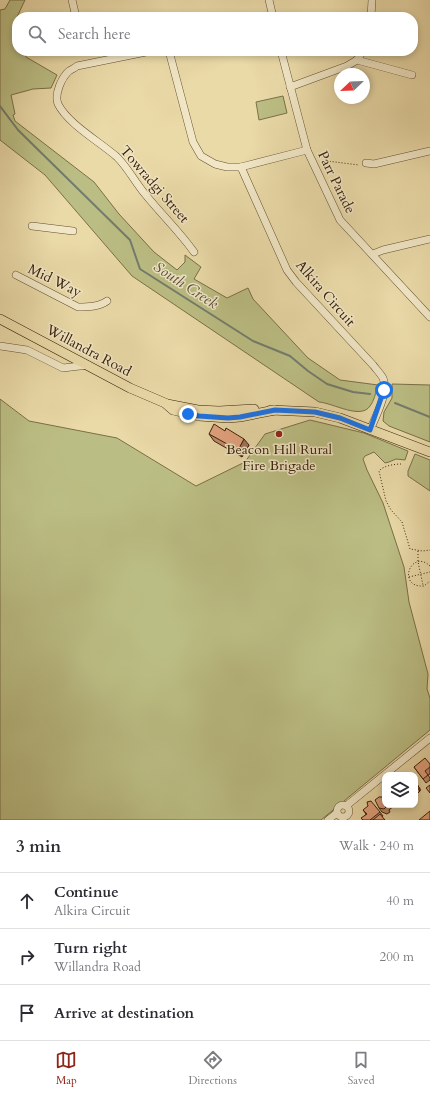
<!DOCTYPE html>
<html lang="en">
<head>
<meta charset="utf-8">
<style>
	body { margin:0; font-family:Cardo,serif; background:#f7f7f7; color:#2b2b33 }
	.controls { position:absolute; right:12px; bottom:12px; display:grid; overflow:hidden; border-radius:8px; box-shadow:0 2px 6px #0003 }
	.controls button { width:36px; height:36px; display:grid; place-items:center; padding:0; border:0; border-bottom:1px solid #e1e1e2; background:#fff; color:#2b2b33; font:20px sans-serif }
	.compass { position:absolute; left:334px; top:68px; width:36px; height:36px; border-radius:50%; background:#fff; box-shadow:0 2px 6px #0003; rotate:247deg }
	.stop { position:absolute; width:12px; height:12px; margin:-9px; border:3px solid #1a73e8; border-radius:50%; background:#fff }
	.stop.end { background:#1a73e8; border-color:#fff; box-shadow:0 1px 4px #0008 }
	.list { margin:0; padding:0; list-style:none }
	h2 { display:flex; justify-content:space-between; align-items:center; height:52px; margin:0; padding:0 16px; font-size:17px }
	h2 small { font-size:13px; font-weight:400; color:#7c7c81 }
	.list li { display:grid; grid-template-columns:26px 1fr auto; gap:12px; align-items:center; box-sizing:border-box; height:56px; padding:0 16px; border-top:1px solid #e1e1e2 }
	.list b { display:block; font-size:15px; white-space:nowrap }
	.list p { margin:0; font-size:13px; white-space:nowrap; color:#7c7c81 }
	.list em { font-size:13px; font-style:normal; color:#7c7c81 }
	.icon { flex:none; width:22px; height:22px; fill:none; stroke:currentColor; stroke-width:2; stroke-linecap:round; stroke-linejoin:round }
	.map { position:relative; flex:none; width:430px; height:820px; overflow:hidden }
	.search { position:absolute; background:#fff; box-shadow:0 2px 6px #0003; left:12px; right:12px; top:12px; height:44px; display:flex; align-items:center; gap:10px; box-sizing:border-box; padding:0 14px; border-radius:16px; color:#7c7c81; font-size:15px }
	.sheet { height:220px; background:#fff }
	nav { display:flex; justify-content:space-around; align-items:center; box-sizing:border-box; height:56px; border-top:1px solid #e1e1e2; background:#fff; font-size:11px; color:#7c7c81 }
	nav a { display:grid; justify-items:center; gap:2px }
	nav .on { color:#8f2418 }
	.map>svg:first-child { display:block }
</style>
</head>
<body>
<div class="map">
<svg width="430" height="820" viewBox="0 0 430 820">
	<rect width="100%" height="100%" fill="#eadaa8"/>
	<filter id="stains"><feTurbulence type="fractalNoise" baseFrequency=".005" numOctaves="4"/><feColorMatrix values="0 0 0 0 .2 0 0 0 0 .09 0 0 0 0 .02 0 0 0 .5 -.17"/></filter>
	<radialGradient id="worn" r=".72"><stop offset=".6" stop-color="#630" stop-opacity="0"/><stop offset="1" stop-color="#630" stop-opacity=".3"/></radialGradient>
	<g fill="#bbbe84" stroke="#7a6f48">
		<path d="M10,0H25L17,17V51H25L26,57L57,75L51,88L33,89L11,95L15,114L13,115L15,121L94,182L119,214L154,252L177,270L185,262V255L201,267L194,279L227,298L248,288L253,299L308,358L340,380L378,385C376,392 374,401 370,406C361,420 333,403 319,402L132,276L45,175L0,140V10L5,9Z"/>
		<path d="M283,96L287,113L259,120L256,102Z"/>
		<path d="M392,384L430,385V442L389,426L383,421L384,412L392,398Z"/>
		<path d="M0,399L29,421L117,438L196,486L245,462L265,434L310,420L364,433L408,451L405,460L396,459L389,462L385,463L374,452L365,456L363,459L367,470L383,503L404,567L409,602L428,674L427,689L430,698V730L321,820H0Z"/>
		<path d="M415,454L430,460V491L408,476V471Z"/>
	</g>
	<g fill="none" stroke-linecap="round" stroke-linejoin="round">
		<g stroke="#737c6d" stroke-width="2">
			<path d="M0,106L18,130L130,240L140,269L253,341L290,356L308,371L327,384L353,392L370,394"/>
			<path d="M395,403L430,417"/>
		</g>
		<g stroke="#654e32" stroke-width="8">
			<g id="minor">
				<path d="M72,0L76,17"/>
				<path d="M269,0L273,17"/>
				<path d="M371,17L372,0"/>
				<path d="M151,51L77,66C75,68 72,69 69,71C62,77 54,94 58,104C68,124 100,142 117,157C128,168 135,182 145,194C161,214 179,231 194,252"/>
				<path d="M169,51L193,142L201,156L215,164L227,167H241L307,150"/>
				<path d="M281,51L307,150L340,220L430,317"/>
				<path d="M357,60L412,75"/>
				<path d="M290,87L347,66L357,60L363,51"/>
				<path d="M366,163L374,164L430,151"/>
				<path d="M241,167L287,270L296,282L373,365C376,369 380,373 383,378C389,392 376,416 370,430"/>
				<path d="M32,226L73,231"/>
				<path d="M373,254L383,250L430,239"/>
				<path d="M16,275L78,307C87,307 99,307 107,301"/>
				<path d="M0,346L27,350L63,368L88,365"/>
				<circle cx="343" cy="811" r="6"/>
				<path d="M346,806L430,738"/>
				<path d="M328,820L337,813"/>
			</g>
		</g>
		<g stroke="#39200b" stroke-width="10">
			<g id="major">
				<path d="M0,319L130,388L165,403L173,410L199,416L228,418L240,417L275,410"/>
				<path d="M167,404L198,410L219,411L254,409"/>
				<path d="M271,410L315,412L340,418L430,452"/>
			</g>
		</g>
		<g stroke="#39200b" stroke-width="1" stroke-dasharray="1 2" stroke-linecap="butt">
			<path d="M85,51L87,56"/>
			<path d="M321,163L327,161L359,165"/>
			<path d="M401,464C394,464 383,466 379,471L386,501L391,510L402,522L410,549L423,551L430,550"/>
			<path d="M418,551V562L423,585"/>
			<path d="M430,566C411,548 396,588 424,586L430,581"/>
			<path d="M409,577L430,572"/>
		</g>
		<use href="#minor" stroke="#f1e7c6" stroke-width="7"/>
		<use href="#major" stroke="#eadaa8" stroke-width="9"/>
	</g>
	<g fill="#c58d6e" stroke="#39200b">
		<path d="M209,434L249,445L242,457L214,441Z"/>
		<path d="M430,764V774L428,775L430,778V780L426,783L414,767Z"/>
		<path d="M415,781L420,789V791L418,793L415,792Z"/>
		<path d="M385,805H395L389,810L390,812L387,814L382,812L379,808Z"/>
		<path d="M363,810L380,812L383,816L382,817L385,820H362L366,814Z"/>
	</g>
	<g fill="#a0735a" stroke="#39200b">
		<path d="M244,439L249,445L242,457L238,450Z"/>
		<path d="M417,784L420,789V791L417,787Z"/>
	</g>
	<g fill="#e5a480" stroke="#39200b">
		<path d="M214,424L225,431L226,428L244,439L238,450L209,434Z"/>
		<path d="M425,758L430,764V767L425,771L428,775L423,779L414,767Z"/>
		<path d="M415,781L417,784V787L415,789Z"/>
		<path d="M430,785V793L426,788Z"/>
		<path d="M385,795V805H387L386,806V807L384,809L379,808L375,800L379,797H383Z"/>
		<path d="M371,801L380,812L370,820H363L361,818L367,814L363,810L368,806L367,802Z"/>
		<path d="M430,811V820H419Z"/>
		<path d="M380,814L385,820H373Z"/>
	</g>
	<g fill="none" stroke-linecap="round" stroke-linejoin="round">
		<path stroke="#1a73e8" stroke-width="5" d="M188,414L199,416L228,418L240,417L275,410L315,412L340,418L370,430L384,390"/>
	</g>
	<circle fill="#8f2418" stroke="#f1e7c6" stroke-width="1.5" cx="279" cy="434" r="4"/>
	<g text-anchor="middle" stroke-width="3" stroke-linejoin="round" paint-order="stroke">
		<g font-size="14" fill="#39200b" stroke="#f1e7c6">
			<text transform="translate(337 182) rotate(64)" y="5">Parr Parade</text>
			<text transform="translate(155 184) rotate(49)" y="5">Towradgi Street</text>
			<text transform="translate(55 280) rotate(26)" y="5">Mid Way</text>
			<text transform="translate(326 293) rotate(49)" y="5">Alkira Circuit</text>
			<text transform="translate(89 350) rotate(28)" y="5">Willandra Road</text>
		</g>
		<g font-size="14" fill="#39200b" stroke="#f1e7c6">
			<text x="279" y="454">Beacon Hill Rural<tspan x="279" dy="16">Fire Brigade</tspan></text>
		</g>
		<g font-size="15" font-style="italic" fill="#564e3c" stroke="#f1e7c6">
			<text transform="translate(186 285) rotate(33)" y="5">South Creek</text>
		</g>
	</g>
	<rect width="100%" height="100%" filter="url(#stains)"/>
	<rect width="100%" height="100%" fill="url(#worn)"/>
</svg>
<div class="controls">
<button><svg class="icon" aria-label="layers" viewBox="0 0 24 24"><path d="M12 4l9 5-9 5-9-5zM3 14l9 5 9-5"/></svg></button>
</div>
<svg class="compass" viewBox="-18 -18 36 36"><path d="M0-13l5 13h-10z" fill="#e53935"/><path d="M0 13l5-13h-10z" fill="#7c7c81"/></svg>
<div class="stop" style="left:384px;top:390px"></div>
<div class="stop end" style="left:188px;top:414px"></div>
<div class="search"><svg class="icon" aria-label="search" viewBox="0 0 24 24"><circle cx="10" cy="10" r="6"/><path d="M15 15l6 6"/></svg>Search here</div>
</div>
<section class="sheet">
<h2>3 min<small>Walk · 240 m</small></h2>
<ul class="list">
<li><svg class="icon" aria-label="ahead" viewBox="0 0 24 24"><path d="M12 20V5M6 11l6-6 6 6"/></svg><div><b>Continue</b><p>Alkira Circuit</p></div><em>40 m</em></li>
<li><svg class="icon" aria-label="right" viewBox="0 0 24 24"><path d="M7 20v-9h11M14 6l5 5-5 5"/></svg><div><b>Turn right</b><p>Willandra Road</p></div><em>200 m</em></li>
<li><svg class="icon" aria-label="arrive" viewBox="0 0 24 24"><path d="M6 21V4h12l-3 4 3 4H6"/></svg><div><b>Arrive at destination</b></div></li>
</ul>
</section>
<nav>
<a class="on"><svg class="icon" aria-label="map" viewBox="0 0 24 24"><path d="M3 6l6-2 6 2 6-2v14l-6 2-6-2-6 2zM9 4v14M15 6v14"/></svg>Map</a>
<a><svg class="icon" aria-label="directions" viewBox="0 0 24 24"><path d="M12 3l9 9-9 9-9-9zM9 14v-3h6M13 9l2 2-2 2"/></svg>Directions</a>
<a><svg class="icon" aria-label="saved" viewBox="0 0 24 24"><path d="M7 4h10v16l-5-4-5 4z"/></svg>Saved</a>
</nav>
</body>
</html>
